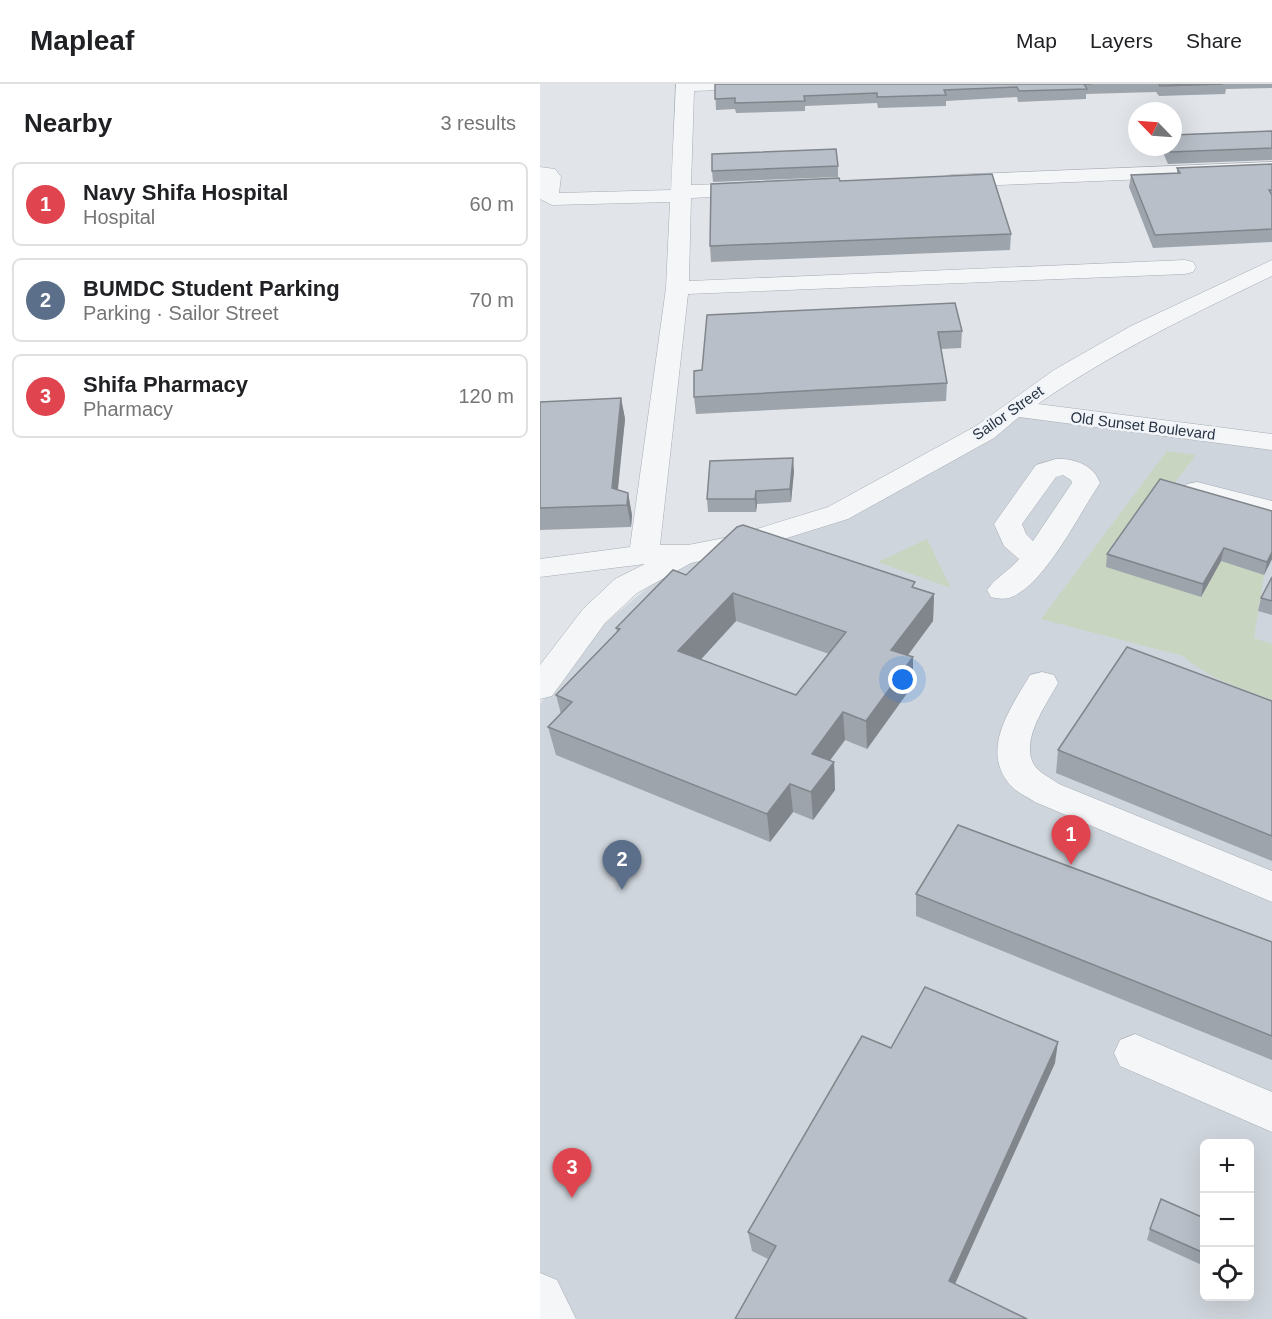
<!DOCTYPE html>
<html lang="en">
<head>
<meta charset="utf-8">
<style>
	body { margin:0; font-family:Helvetica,sans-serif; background:#f2f2f2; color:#202124 }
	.controls { position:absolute; right:18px; bottom:18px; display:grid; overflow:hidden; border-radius:9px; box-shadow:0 6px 24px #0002 }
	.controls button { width:54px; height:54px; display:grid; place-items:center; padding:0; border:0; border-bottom:2px solid #e0e0e0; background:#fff; color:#202124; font:30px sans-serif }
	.compass { position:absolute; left:588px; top:18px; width:54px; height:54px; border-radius:50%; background:#fff; box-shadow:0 6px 24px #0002; rotate:295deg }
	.you { position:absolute; left:363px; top:596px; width:21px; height:21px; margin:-15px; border:4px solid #fff; border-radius:50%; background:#1a73e8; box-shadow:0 0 0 9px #1a73e833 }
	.badge { display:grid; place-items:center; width:39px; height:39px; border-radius:50%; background:#d64061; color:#fff; font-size:20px; font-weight:700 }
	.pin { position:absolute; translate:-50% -50px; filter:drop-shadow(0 2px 3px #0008) }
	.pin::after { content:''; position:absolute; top:32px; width:21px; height:18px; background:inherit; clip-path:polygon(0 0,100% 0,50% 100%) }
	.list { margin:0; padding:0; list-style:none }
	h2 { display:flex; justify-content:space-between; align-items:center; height:78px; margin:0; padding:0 24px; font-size:26px }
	h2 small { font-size:20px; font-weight:400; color:#757577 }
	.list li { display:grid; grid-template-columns:39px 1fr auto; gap:18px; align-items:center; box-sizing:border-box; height:84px; margin:0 12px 12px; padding:0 12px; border:2px solid #e0e0e0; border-radius:9px }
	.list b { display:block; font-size:22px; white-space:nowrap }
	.list p { margin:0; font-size:20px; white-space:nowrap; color:#757577 }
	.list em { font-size:20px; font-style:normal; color:#757577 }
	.icon { flex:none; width:33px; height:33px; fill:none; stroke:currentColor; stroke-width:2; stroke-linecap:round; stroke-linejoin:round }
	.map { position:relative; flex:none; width:732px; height:1235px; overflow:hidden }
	header { display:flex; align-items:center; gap:36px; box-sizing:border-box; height:84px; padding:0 30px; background:#fff; border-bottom:2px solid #e0e0e0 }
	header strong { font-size:28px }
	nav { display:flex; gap:33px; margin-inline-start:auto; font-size:21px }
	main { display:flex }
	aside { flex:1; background:#fff }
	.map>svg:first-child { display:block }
</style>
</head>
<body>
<header>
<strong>Mapleaf</strong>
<nav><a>Map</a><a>Layers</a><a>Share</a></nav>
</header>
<main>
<aside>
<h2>Nearby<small>3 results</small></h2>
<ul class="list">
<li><span class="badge" style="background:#e0444e">1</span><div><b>Navy Shifa Hospital</b><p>Hospital</p></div><em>60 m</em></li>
<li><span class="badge" style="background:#5c6f8a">2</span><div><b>BUMDC Student Parking</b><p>Parking · Sailor Street</p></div><em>70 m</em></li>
<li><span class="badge" style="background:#e0444e">3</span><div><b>Shifa Pharmacy</b><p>Pharmacy</p></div><em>120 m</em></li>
</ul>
</aside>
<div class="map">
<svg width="732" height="1235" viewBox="0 0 732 1235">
	<rect width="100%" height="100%" fill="#e1e5ea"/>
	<path fill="#cfd5dc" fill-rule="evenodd" d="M474,325L732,357V1235H21L0,1210V620L63,541L148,470L298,429ZM664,1060H710V1212H664Z"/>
	<g fill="#c8d5c1">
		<path d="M627,367L656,371L630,405L618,408L724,491L714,554L732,560V616C700,604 668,594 643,572L501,535Z"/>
		<path d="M387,455L411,504L338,478Z"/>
	</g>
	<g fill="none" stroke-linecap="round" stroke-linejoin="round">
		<g stroke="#a6acb5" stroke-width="1">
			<g id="minor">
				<path d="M136,0H213L210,4L204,5L154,7L151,101L215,99L222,101L225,105L222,109L215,111L151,114L149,197L645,176L653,178L656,183L653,188L645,190L148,210L120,461H148L194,452L288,423L436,342L514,286L591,242L732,176V192C651,231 571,269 498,320L732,350V366L479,333L454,354L308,435L208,466L151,479L97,509L65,539L12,612L0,615V581L43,525L75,495L105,480L0,493V475L90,463L126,204L130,118L12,121L0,115V83L15,85L21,93L19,109L131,106Z"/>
				<path d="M732,78V90L410,103L403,101L400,97L403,93L410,91Z"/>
				<path d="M516,375C534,374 554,381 560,399C539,430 507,496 474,512C466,516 459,515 451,513L447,506C455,494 469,487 479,475L464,462L454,440L496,381ZM523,391L531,396L532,399L493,457L486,450L482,440L516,393Z"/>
				<path d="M657,398L732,417V435L647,412L643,406L647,400Z"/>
				<path d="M502,588L514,591L518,599C507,620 481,654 493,679C497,688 511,694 519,700L732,787V818L495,718C487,713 478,709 471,702C439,666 471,624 490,591Z"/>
				<path d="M595,950L732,1008V1048L580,982L574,969L580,956Z"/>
				<path d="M0,1189L17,1196L36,1235H0Z"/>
			</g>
		</g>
		<use href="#minor" fill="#f4f6f8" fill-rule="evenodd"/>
	</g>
	<g fill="#9ea4ac" fill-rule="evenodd">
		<path d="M175,0H732V4L686,5L685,10L619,12L616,8L546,10V15L478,18L477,13L406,17V22L338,24L337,19L265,22V27L196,29L195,25L176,26Z"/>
		<path d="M732,47V76L628,80L621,64L633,63Z"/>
		<path d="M732,80V158L613,164L589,103L591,91L637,89V84Z"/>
		<path d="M298,82V93L173,98L172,87Z"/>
		<path d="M300,97L471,150L470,166L171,178L170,162Z"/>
		<path d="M167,231L422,247L421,264L401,265L407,299L406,317L156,330L154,313L162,286Z"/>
		<path d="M81,314L85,335L78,406L88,409L92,431L91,443L0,446V318Z"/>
		<path d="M254,387L251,418L217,420L216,428H168L167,415Z"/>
		<path d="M732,427V475L724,491L681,477L661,513L566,483L567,470Z"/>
		<path d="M146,491L375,504L394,510L393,537L368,571L373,573V601L327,665L305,656L290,676L294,678L295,706L273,736L253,728L230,758L16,671L8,643L21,630L16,611L77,548L76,544ZM196,537L289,570L256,611L161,575Z"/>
		<path d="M732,493V531L718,527L721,514Z"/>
		<path d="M732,617V777L516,689L518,666Z"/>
		<path d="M376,810L732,858V976L376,832Z"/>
		<path d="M351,964L515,979L415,1200L228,1175L212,1167L208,1148Z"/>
		<path d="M664,1134V1182L607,1156L610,1145Z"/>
	</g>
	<g fill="#81868c">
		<path d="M81,314L85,335L76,421L72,404Z"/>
		<path d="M253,374L254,387L251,418L250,405Z"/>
		<path d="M216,407L217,420L216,428L215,415Z"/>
		<path d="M88,409L92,431L91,443L87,421Z"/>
		<path d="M684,464L681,477L661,513L663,500Z"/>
		<path d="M732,468V475L724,491L727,478Z"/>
		<path d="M193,509L196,537L143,595L138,567Z"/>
		<path d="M394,510L393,537L351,594V566Z"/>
		<path d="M373,573V601L327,665L326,637Z"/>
		<path d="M303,628L305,656L274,698L272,670Z"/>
		<path d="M294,678L295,706L273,736L271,708Z"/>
		<path d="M250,700L253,728L230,758L227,730Z"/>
		<path d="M518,958L515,979L408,1215L409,1197Z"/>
	</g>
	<g fill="#b8bfc8" stroke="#81868c" stroke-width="1.5" fill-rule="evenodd">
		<path d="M175,0H552H544L547,5L479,7L477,3L404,6L406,11L337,13V9L264,12L265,17L195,19V14L175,15Z"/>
		<path d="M619,0H683L620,2Z"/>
		<path d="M732,47V64L630,68L628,63H633V51Z"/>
		<path d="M296,65L298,82L172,87V70Z"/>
		<path d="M732,80V106H729L732,111V145L615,151L591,91L640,89L637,84Z"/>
		<path d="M452,90L471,150L170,162L171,100L299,94L300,97Z"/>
		<path d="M415,219L422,247L398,248L407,299L154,313V287L162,286L167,231Z"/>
		<path d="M81,314L72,404L88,409L87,421L0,424V318Z"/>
		<path d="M253,374L250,405L216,407L215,415H167L170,377Z"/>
		<path d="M620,395L732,427V468L727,478L684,464L663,500L567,470Z"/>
		<path d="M203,441L375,498L372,503L394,510L351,566L373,573L326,637L303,628L272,670L294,678L271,708L250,700L227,730L8,643L32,618L16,611L80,545L76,544L133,486L146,491L197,443ZM193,509L306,548L256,611L138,567Z"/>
		<path d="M732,493V517L721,514Z"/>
		<path d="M587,563L732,617V752L518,666Z"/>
		<path d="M418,741L732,858V952L376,810Z"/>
		<path d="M385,903L518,958L409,1197L487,1235H195L236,1162L208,1148L322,952L351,964Z"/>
		<path d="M621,1115L664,1134V1169L610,1145Z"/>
	</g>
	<g text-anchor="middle" stroke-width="5" stroke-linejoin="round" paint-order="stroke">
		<g font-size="15" fill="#283443" stroke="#f1f4f8">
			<text transform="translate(468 329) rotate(-35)" y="5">Sailor Street</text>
			<text transform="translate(603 342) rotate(7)" y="5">Old Sunset Boulevard</text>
		</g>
	</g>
</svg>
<div class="controls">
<button>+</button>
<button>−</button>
<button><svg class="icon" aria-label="locate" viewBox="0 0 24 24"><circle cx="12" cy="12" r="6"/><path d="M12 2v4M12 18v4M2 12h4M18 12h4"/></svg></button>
</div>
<svg class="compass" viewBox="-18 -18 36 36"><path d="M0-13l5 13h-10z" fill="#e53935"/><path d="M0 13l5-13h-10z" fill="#757577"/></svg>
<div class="you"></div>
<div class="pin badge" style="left:531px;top:781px;background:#e0444e">1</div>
<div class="pin badge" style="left:82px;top:806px;background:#5c6f8a">2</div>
<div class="pin badge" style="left:32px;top:1114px;background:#e0444e">3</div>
</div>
</main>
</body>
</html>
